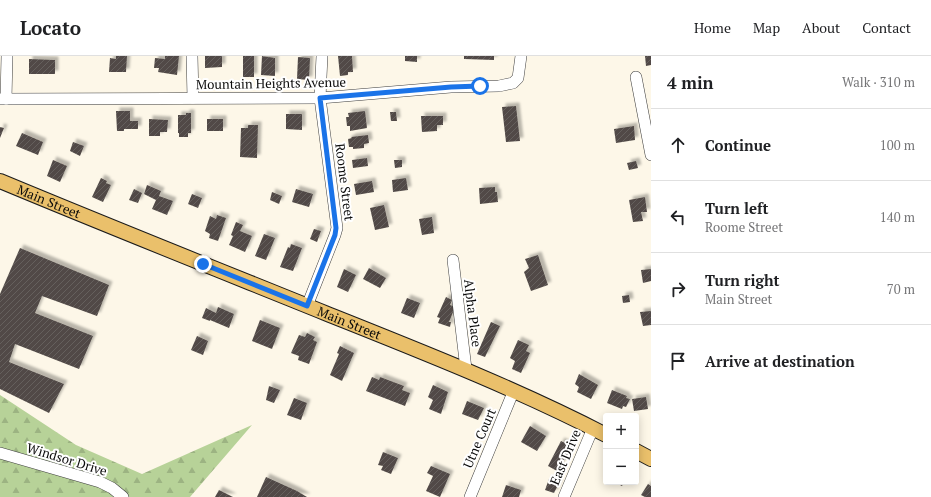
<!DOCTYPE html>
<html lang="en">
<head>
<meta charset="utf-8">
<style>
	body { margin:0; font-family:"PT Serif",serif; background:#f6f6f6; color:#202124 }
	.controls { position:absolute; right:12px; bottom:12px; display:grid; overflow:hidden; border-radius:4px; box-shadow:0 2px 10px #0003 }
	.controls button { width:36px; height:36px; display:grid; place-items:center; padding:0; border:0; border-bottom:1px solid #e0e0e0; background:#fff; color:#202124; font:20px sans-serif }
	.stop { position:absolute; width:12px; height:12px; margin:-9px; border:3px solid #1a73e8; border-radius:50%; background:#fff }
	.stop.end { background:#1a73e8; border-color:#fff; box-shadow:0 1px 4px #0008 }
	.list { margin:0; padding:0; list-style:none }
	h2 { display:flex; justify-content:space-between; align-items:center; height:52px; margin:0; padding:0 16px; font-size:17px }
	h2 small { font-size:13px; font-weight:400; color:#757577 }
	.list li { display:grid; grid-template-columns:26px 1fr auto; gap:12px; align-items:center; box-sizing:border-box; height:72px; padding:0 16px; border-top:1px solid #e0e0e0 }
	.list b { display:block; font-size:15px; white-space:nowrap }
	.list p { margin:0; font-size:13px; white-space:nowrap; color:#757577 }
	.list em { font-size:13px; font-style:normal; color:#757577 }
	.icon { flex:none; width:22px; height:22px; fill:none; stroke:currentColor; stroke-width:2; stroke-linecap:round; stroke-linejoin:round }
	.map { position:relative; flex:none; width:651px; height:441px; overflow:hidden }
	header { display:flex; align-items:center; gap:24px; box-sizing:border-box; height:56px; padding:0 20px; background:#fff; border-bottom:1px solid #e0e0e0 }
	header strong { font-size:19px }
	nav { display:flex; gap:22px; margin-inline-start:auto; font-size:14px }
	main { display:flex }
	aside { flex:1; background:#fff }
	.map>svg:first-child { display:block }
</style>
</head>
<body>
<header>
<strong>Locato</strong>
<nav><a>Home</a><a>Map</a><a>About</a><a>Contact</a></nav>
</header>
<main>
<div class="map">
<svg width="651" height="441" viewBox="0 0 651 441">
	<defs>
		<pattern id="forest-firs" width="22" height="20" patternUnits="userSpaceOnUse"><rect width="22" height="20" fill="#b7d298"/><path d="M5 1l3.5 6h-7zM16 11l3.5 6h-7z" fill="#9cb382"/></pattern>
		<pattern id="building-hatch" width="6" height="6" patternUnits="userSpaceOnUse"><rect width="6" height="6" fill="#514a47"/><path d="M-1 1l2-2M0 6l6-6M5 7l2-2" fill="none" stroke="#65605d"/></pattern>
		<filter id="shadow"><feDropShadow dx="3.5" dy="-3.5" stdDeviation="1" flood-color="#0004"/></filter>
	</defs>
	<rect width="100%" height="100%" fill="#fdf7e8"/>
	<path fill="url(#forest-firs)" d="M0,339L76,389L142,418L252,369L190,441H0Z"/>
	<g fill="url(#building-hatch)" filter="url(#shadow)">
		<path d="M116,0H127L126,16H109L110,2L116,3Z"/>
		<path d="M165,0H179L177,19L158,16L159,12H154L155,2L165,3Z"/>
		<path d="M205,0H222V11L205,12Z"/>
		<rect x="243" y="0" width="11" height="21"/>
		<path d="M262,0L275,2V20L261,19Z"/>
		<path d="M338,0H352L353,16H348V19L340,20Z"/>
		<path d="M405,0H417V6L405,5Z"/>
		<path d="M464,0H494V4L464,3Z"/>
		<path d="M645,0H651V9L646,10Z"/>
		<path d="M298,1L310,2L309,24L297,23Z"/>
		<path d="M29,3L55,4V18H29Z"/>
		<path d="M516,50L520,85L506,86L502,51Z"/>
		<path d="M116,55H130V65H138V73H124V75H117Z"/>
		<path d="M365,55L367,72L350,75V70H347L346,61H349L348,57Z"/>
		<path d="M390,56H396L397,65H391Z"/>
		<path d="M186,57H191V77H188V81H179V77H178V59H186Z"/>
		<path d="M286,58H302V74L286,73Z"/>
		<path d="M421,60H443V69H437V75L422,76Z"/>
		<path d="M149,63L168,64L167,76H160V80H149Z"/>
		<rect x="207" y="63" width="16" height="12"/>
		<path d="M248,69H258L257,102L240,101L241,72H248Z"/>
		<path d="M634,70L635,84L616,87L614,73Z"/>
		<path d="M0,71L4,72L0,82Z"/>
		<path d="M22,77L43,86L38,99L16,90Z"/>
		<path d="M368,79L369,87L364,88V92L353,93V91H349L348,83L352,82L351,81Z"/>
		<path d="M73,86L84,90L80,100L70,95Z"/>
		<path d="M367,102L368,110L353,112L352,104Z"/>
		<path d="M53,104L67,110L60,126L47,120Z"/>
		<path d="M394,104H402V111L395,112Z"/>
		<path d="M636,105L638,112L629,114L627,107Z"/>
		<path d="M101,122L107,125L106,127L111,129L103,146L92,141Z"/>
		<path d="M406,122L408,134L393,136L392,124Z"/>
		<path d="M372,125L374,136L356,139L354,128Z"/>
		<path d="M147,129L161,135L159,140L173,145L167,159L152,153L156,144L144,138Z"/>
		<path d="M495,131V136H497L498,146L480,148L479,132Z"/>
		<path d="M134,133L142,137L138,147L129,144Z"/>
		<path d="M296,133L313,138L309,151L292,146Z"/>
		<path d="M272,136L282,140L279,148L270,144Z"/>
		<path d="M192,138L202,142L198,152L188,148Z"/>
		<path d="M645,141L647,156H641L643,165L633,166L629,144Z"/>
		<path d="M384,149L389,171L375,174L370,152Z"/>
		<path d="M217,159L226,162L218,185L209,182L210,178L205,175L210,160L216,163Z"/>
		<path d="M432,161L434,177L422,179L419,163Z"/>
		<path d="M236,166L243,169L240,175L252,180L245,196L229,189L233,180L231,179Z"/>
		<path d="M314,173L321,175L317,186L310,183Z"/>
		<path d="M264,178L275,182L266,204L255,200Z"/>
		<path d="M291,188L302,192L293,215L280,211L288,191L290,192Z"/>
		<path d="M20,192L109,229L97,260L42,240L35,257L93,280L79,313L15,288L9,306L64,328L49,357L0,333V238Z"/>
		<path d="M538,199L548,229L531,235L524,216L529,212L525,203Z"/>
		<path d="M369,212L386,222L380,232L363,223Z"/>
		<path d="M344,213L356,219L348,236L337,231Z"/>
		<path d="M651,213V225L643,227L641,214Z"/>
		<path d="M629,239L630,246L623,247L622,240Z"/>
		<path d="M446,241L452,244L450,249L455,251L449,266H451L450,271L438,267L440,262L437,261Z"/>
		<path d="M407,242L420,247L414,262L401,257Z"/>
		<path d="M218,251L234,258L229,272L210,264V265L202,262L206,252L216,257Z"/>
		<path d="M651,255V269L643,270L640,256Z"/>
		<path d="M260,264L280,272L272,293L252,285Z"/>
		<path d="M491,266L500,270L485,301L477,298Z"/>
		<path d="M307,277L315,281L313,284L317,286L309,308L298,304L299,300L291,297L299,279L305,281Z"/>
		<path d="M197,280L208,285L203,299L191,294Z"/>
		<path d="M518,284L529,289L526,295L530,297L521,317L512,313L515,305L510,302Z"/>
		<path d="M340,290L354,297L342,325L330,319L339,298L337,297Z"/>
		<path d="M579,318L598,329L591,343L577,336L579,331L575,328Z"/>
		<path d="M372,321L379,324L380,321L404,330L402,334L410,337L405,350L366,335Z"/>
		<path d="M433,329L448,336L441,358L429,353L433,344L428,341Z"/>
		<path d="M269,330L280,334L274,347L266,344Z"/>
		<path d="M612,334L627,340L626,342L630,343L626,351L623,350L622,353L607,347Z"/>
		<path d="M646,341L648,353L634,355L632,343Z"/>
		<path d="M294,342L307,347L301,364L287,359Z"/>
		<path d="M467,345L484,352L478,364L462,358Z"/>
		<path d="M530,370L546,380L537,395L521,386Z"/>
		<path d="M561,385L573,391L566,404L564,403L557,415L548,410Z"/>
		<path d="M383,396L398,402L391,418L381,414L383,410L378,409Z"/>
		<path d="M431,410L450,418L440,441L426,435L433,420L427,417Z"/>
		<path d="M266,421L297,435L307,441H257Z"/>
		<path d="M549,423L559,427L554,437L545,434Z"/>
		<path d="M614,426H624L622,430Z"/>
		<path d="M648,428L651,430V441H645L641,439Z"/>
		<path d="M506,429L521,434L519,441H502Z"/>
		<path d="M219,434L233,441H215Z"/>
	</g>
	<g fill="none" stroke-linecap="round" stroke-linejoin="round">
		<g stroke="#3d3d3d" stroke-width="12">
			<g id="minor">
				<path d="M192,0L193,42"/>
				<path d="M636,21L651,99"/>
				<path d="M0,43L320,42L451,31L499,30L513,27L518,22L521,0"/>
				<path d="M6,43L7,0"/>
				<path d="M453,204L466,313"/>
				<path d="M307,250L335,179L337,172L320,42L322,0"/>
				<path d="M0,397L100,426L112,432L123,441"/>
				<path d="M470,441L514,334"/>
				<path d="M564,441L593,372"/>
			</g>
		</g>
		<g stroke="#1b1b1b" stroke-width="16">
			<g id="major">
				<path id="s1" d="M0,125C108,170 216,213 325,257C420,295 515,332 606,379"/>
				<path d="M636,395L651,403"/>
			</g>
		</g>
		<use href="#minor" stroke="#fff" stroke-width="11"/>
		<use href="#major" stroke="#eac06b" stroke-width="14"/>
	</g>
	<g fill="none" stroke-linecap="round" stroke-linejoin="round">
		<path stroke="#1a73e8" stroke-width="5" d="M203,208L307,250L335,179L336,172L320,42L451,31L480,30"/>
	</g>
	<g text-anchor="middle" stroke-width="4" stroke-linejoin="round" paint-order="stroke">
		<g font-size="13" fill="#0a0a0a" stroke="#fff">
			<text transform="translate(271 27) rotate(-1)" y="5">Mountain Heights Avenue</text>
			<text transform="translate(345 126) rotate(83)" y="5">Roome Street</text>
			<text dy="5" stroke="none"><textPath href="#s1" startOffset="53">Main Street</textPath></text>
			<text transform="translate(473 257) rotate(83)" y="5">Alpha Place</text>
			<text dy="5" stroke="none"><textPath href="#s1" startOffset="377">Main Street</textPath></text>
			<text transform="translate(479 382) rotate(-67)" y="5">Utne Court</text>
			<text transform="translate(565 401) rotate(-67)" y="5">East Drive</text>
			<text transform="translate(67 403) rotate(17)" y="5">Windsor Drive</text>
		</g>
	</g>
</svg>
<div class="controls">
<button>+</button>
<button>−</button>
</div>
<div class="stop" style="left:480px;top:30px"></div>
<div class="stop end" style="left:203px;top:208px"></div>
</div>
<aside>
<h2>4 min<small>Walk · 310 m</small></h2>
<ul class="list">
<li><svg class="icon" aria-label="ahead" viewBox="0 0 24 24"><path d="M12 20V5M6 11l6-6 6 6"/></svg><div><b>Continue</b></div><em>100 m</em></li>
<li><svg class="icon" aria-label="left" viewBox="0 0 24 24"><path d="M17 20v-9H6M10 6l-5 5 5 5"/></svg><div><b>Turn left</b><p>Roome Street</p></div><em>140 m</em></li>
<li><svg class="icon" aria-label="right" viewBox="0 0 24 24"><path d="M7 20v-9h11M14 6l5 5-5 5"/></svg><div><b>Turn right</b><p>Main Street</p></div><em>70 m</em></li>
<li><svg class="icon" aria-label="arrive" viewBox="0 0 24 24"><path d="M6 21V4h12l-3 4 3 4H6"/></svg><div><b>Arrive at destination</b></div></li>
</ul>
</aside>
</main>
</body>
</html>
